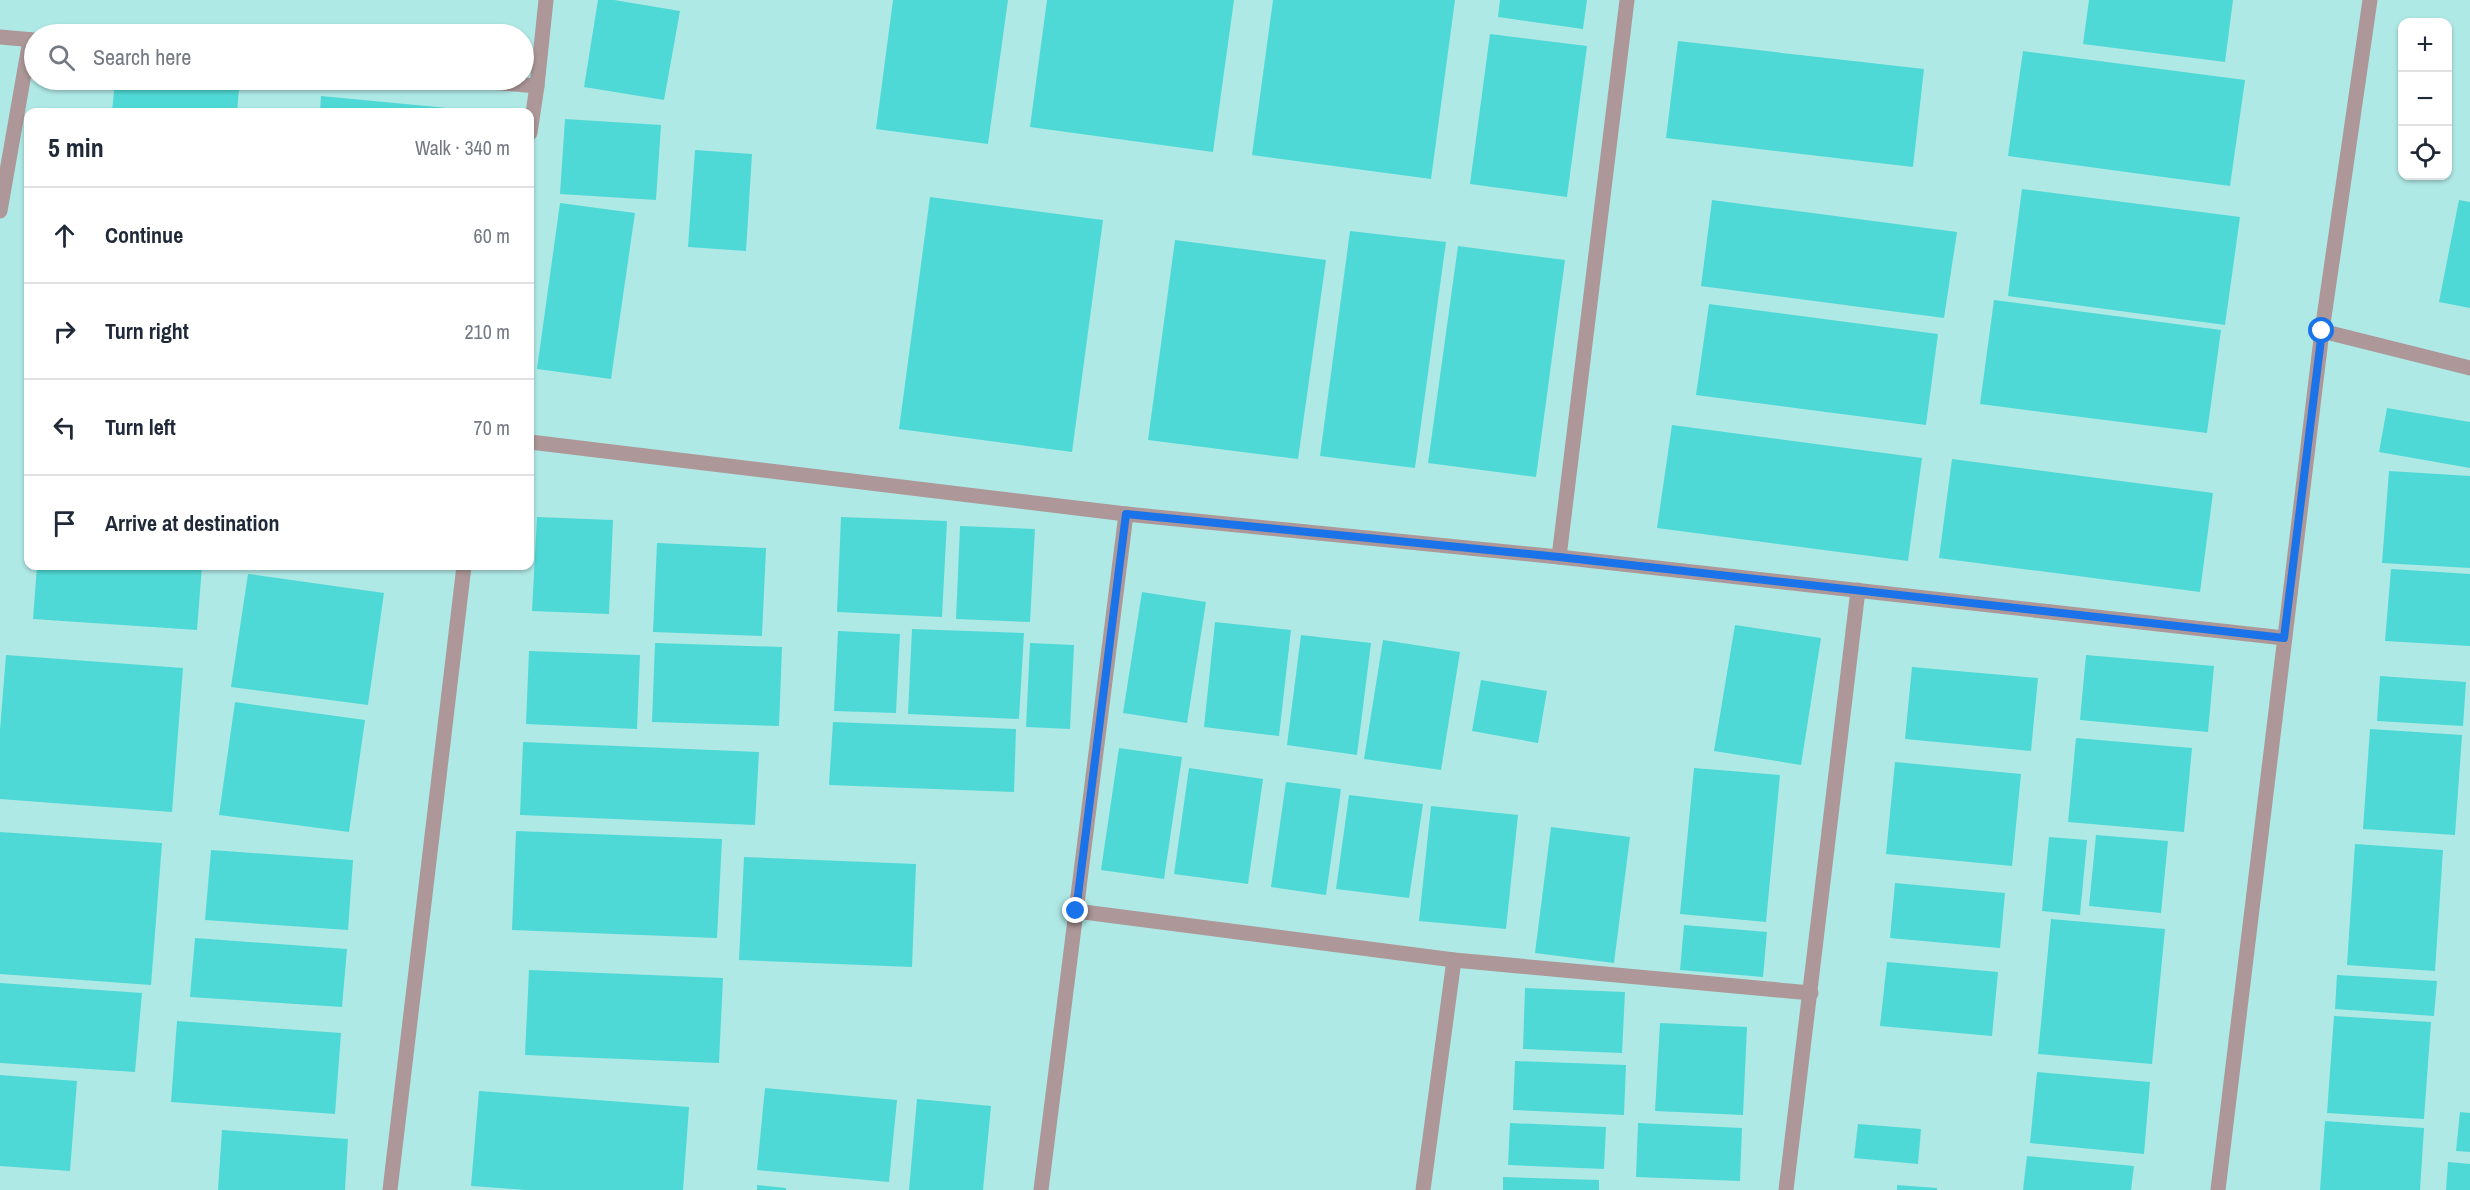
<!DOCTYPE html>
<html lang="en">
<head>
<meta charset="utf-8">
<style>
	body { margin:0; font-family:"Archivo Narrow",sans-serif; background:#f6f6f7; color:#1f2937 }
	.controls { position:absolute; right:18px; top:18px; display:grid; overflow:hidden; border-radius:12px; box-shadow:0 2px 4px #0004 }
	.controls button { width:54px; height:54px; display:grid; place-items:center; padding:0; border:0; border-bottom:2px solid #e0e1e3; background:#fff; color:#1f2937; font:30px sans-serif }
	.stop { position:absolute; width:18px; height:18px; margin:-14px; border:4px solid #1a73e8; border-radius:50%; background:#fff }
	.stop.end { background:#1a73e8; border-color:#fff; box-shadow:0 2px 6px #0008 }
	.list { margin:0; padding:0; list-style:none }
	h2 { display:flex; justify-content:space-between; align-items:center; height:78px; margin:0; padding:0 24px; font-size:26px }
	h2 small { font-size:20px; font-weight:400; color:#747a83 }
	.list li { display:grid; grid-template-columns:39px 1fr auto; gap:18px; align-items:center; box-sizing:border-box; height:96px; padding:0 24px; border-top:2px solid #e0e1e3 }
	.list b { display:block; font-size:22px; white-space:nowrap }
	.list em { font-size:20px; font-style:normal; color:#747a83 }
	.icon { flex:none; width:33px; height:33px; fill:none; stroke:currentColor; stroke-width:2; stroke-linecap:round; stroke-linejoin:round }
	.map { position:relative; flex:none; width:2470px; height:1190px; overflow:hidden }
	.search { position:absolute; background:#fff; box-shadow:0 2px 4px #0004; left:24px; top:24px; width:510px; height:66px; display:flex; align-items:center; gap:15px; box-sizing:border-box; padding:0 21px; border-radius:33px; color:#747a83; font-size:22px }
	.panel { position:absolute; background:#fff; box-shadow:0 2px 4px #0004; left:24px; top:108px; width:510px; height:462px; border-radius:12px }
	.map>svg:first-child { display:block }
</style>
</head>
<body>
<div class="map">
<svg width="2470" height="1190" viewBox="0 0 2470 1190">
	<rect width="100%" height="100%" fill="#afe9e6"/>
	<g fill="#4fd9d6">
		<path d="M598,0H614L680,11L664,100L584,87Z"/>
		<path d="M893,0H1008L988,144L876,129Z"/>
		<path d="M1047,0H1234L1213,152L1030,127Z"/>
		<path d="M1273,0H1455L1431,179L1252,155Z"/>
		<path d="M1500,0H1587L1583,29L1498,17Z"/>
		<path d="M2089,0H2233L2225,62L2083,44Z"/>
		<path d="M1490,34L1587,46L1567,197L1470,184Z"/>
		<path d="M1678,41L1924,69L1913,167L1666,138Z"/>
		<path d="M2023,51L2245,80L2230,186L2008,156Z"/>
		<path d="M115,80L239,89L237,112H112Z"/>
		<path d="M321,96L458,109V112H320Z"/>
		<path d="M565,119L661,125L656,200L560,194Z"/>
		<path d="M695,150L752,154L746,251L688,247Z"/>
		<path d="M2022,189L2240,217L2225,325L2008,296Z"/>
		<path d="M930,197L1103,220L1072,452L899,429Z"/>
		<path d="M1712,200L1957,232L1944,318L1701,286Z"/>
		<path d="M2459,200L2470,202V308L2439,302Z"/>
		<path d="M560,203L635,213L611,379L537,369Z"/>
		<path d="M1350,231L1446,242L1415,468L1320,456Z"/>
		<path d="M1175,240L1326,260L1298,459L1148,440Z"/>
		<path d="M1458,246L1565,260L1536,477L1428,463Z"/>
		<path d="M1994,300L2221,330L2207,433L1980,404Z"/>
		<path d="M1709,304L1938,334L1926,425L1696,395Z"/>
		<path d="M2387,408L2470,422V468L2379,452Z"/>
		<path d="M1672,425L1922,458L1908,561L1657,528Z"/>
		<path d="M1952,459L2213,493L2200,592L1939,558Z"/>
		<path d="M2389,471L2470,476V568L2382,563Z"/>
		<path d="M537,517L613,520L609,614L532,611Z"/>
		<path d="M841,517L947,521L942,617L837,612Z"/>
		<path d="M960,526L1035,529L1030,622L956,619Z"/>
		<path d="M657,543L766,548L762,636L653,632Z"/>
		<path d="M37,566H202L197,630L33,619Z"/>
		<path d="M2391,569L2470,574V646L2385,641Z"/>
		<path d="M248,574L384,593L368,705L231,687Z"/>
		<path d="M1142,592L1206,602L1187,723L1123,713Z"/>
		<path d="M1215,622L1291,630L1279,736L1204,727Z"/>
		<path d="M1735,625L1821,638L1801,765L1714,751Z"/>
		<path d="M912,629L1024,633L1019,719L908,714Z"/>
		<path d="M838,631L900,634L896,713L834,711Z"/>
		<path d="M1301,635L1371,643L1357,755L1287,745Z"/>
		<path d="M1383,640L1460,652L1441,770L1364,759Z"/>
		<path d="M655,643L782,647L779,726L652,722Z"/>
		<path d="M1030,643L1074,645L1070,729L1026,727Z"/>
		<path d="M529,651L640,655L637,729L526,724Z"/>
		<path d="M6,655L183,668L172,812L0,799V730Z"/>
		<path d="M2086,655L2214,666L2208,732L2080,720Z"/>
		<path d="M1912,667L2038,678L2031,751L1905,739Z"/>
		<path d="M2380,676L2466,682L2463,726L2377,721Z"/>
		<path d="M1481,680L1547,691L1538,743L1472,731Z"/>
		<path d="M235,702L365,720L349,832L219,815Z"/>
		<path d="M833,722L1016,729L1014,792L829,785Z"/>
		<path d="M2370,729L2462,735L2455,835L2363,829Z"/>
		<path d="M2076,738L2192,748L2184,832L2068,822Z"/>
		<path d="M523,742L759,752L755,825L520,815Z"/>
		<path d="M1119,748L1182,757L1164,879L1101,870Z"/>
		<path d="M1895,762L2021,774L2012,866L1886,854Z"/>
		<path d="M1189,768L1263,779L1248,884L1174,874Z"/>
		<path d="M1694,768L1780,775L1766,922L1680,914Z"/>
		<path d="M1286,782L1341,789L1326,895L1271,887Z"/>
		<path d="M1349,795L1423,804L1409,898L1336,889Z"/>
		<path d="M1431,806L1518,815L1506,929L1419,921Z"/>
		<path d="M1551,827L1630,837L1614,963L1535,953Z"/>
		<path d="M516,831L722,839L717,938L512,930Z"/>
		<path d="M0,832L162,843L151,985L0,974Z"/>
		<path d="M2096,835L2168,841L2161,913L2089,906Z"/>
		<path d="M2049,837L2087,840L2080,915L2042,911Z"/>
		<path d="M2355,844L2443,850L2435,971L2347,965Z"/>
		<path d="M211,850L353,860L348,930L205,920Z"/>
		<path d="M744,857L916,864L912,967L739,960Z"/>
		<path d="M1895,883L2005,893L2000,948L1890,938Z"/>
		<path d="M2051,919L2165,929L2152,1064L2038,1054Z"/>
		<path d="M1684,925L1767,932L1763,977L1680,970Z"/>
		<path d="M195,938L347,949L342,1007L190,997Z"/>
		<path d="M1887,962L1998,972L1992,1036L1880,1026Z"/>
		<path d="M529,970L723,978L719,1063L525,1055Z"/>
		<path d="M2337,975L2437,981L2434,1016L2335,1009Z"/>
		<path d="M0,983L142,993L135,1072L0,1063Z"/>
		<path d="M1525,988L1625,992L1622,1053L1523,1049Z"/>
		<path d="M2334,1016L2431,1022L2424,1119L2327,1113Z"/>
		<path d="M177,1021L341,1033L335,1114L171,1102Z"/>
		<path d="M1660,1023L1747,1027L1743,1115L1655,1111Z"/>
		<path d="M1515,1061L1626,1065L1624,1115L1513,1110Z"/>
		<path d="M2037,1072L2150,1082L2144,1154L2030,1143Z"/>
		<path d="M0,1075L77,1081L70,1171L0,1166Z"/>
		<path d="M765,1088L897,1100L889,1182L757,1170Z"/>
		<path d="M479,1091L689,1107L683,1190H526L471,1186Z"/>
		<path d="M917,1099L991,1106L983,1190H909Z"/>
		<path d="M2460,1112L2470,1113V1152L2456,1151Z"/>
		<path d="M2325,1121L2424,1128L2420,1190H2320Z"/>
		<path d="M1510,1123L1606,1127L1604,1169L1508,1165Z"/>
		<path d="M1638,1123L1742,1128L1740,1181L1636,1177Z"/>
		<path d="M1858,1124L1921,1129L1918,1164L1854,1158Z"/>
		<path d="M222,1130L348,1139L345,1190H218Z"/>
		<path d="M2027,1156L2134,1166L2131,1190H2023Z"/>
		<path d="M2448,1162L2470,1164V1190H2446Z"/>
		<path d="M1503,1177L1599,1180V1190H1503Z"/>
		<path d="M757,1185L786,1188V1190H757Z"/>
		<path d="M1897,1185L1937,1188V1190H1897Z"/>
	</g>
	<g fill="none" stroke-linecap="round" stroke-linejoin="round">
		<g stroke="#ad9798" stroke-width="15">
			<path d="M0,37L34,40"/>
			<path d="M469,80L537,86"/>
			<path d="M530,133L537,86L546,0"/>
			<path d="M0,211L30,40"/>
			<path d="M2322,331L2470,368"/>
			<path d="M530,442L1126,514L1559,557L2284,638"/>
			<path d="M1559,557L1627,0"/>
			<path d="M1076,911L1454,960L1811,993"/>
			<path d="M390,1190L464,566"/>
			<path d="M1041,1190L1126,514"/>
			<path d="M1423,1190L1454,960"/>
			<path d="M1786,1190L1858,590"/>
			<path d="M2218,1190L2322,331L2370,0"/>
		</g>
	</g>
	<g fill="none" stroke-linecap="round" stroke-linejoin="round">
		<path stroke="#1a73e8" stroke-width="8" d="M1076,911L1126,514L1559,557L2284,638L2322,331"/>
	</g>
</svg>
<div class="controls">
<button>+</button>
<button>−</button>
<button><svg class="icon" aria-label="locate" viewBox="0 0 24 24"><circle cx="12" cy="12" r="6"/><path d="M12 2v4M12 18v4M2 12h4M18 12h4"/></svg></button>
</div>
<div class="stop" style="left:2322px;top:331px"></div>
<div class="stop end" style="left:1076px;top:911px"></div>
<div class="search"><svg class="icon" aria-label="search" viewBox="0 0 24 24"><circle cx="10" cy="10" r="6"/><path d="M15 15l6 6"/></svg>Search here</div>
<section class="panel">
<h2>5 min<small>Walk · 340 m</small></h2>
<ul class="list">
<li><svg class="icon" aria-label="ahead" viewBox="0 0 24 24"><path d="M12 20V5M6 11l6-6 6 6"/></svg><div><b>Continue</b></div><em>60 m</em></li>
<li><svg class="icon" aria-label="right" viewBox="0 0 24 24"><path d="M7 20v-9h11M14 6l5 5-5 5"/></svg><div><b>Turn right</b></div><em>210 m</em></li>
<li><svg class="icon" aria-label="left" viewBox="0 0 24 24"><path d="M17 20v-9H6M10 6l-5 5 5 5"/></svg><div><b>Turn left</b></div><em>70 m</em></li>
<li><svg class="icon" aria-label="arrive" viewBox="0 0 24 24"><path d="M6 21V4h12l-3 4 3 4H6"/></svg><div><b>Arrive at destination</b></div></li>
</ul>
</section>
</div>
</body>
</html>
